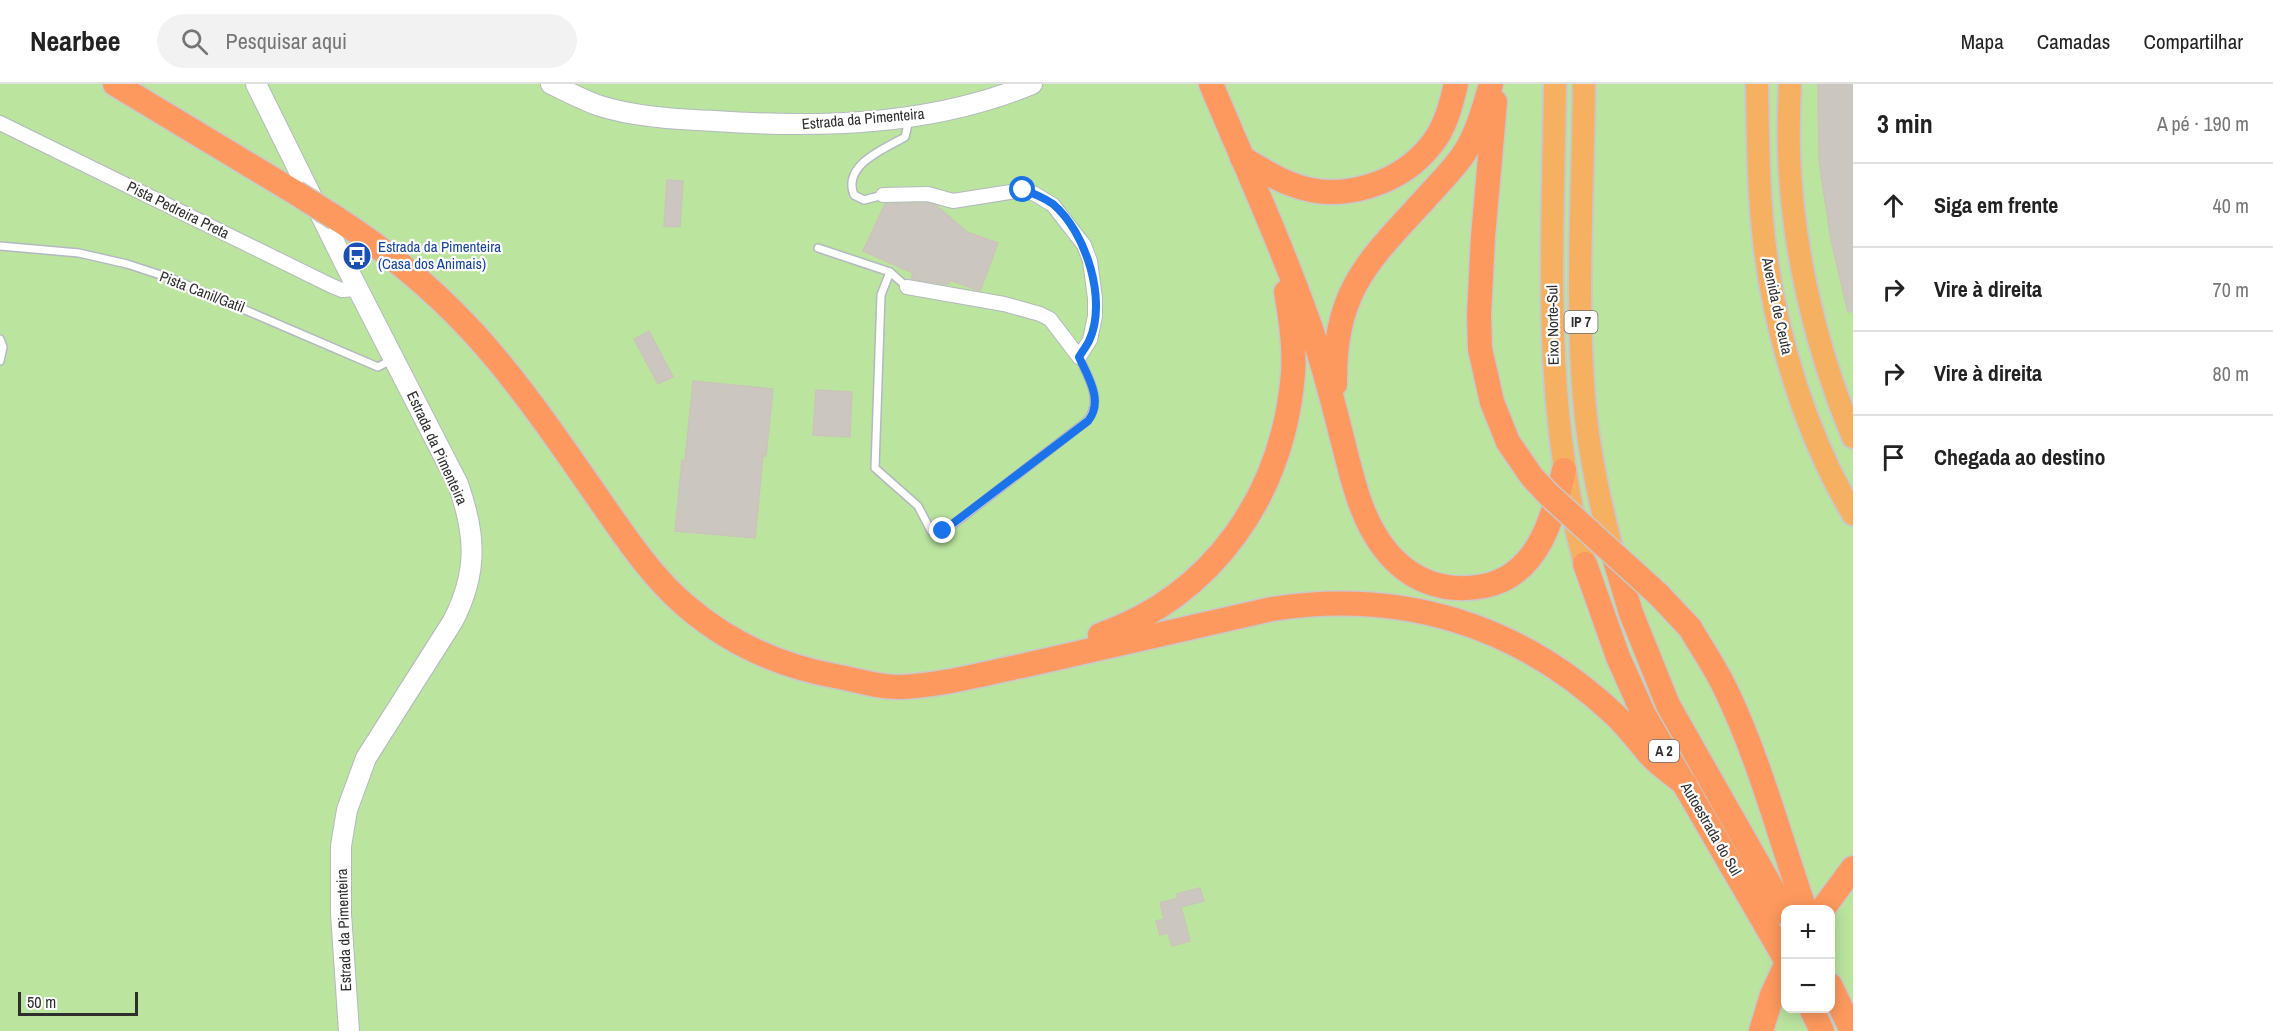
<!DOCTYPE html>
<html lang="pt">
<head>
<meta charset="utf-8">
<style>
	body { margin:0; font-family:"Archivo Narrow",sans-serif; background:#f2f2f2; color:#222 }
	.controls { position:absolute; right:18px; bottom:18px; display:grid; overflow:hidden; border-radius:12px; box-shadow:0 3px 15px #0003 }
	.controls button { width:54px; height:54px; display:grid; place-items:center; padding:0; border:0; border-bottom:2px solid #e0e0e0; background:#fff; color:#222; font:30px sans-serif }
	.scale { position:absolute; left:18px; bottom:15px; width:120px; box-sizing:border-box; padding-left:6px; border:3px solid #2e2e2e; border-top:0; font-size:16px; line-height:21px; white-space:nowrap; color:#2e2e2e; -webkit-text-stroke:4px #fff; paint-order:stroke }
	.stop { position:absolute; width:18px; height:18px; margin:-14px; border:4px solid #1a73e8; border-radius:50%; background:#fff }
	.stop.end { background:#1a73e8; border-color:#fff; box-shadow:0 2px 6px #0008 }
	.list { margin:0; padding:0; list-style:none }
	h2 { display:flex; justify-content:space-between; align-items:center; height:78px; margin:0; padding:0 24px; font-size:26px }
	h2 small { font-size:20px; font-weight:400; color:#767676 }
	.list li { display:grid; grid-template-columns:39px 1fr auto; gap:18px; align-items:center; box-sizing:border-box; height:84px; padding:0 24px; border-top:2px solid #e0e0e0 }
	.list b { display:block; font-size:22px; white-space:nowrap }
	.list em { font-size:20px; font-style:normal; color:#767676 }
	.icon { flex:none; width:33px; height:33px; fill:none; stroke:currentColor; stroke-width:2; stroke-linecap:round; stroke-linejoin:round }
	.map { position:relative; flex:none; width:1853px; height:947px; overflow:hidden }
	header { display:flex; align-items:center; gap:36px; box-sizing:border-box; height:84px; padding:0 30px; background:#fff; border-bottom:2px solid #e0e0e0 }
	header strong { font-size:28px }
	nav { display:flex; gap:33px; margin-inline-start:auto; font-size:21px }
	.search { width:420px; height:54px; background:#f2f2f2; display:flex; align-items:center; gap:15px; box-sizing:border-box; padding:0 21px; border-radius:33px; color:#767676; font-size:22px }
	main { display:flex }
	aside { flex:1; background:#fff }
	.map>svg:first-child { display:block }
</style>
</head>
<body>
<header>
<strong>Nearbee</strong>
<div class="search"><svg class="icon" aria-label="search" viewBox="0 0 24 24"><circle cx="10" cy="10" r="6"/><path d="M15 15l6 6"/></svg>Pesquisar aqui</div>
<nav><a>Mapa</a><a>Camadas</a><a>Compartilhar</a></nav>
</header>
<main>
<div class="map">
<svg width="1853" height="947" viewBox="0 0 1853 947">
	<rect width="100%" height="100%" fill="#efe8e1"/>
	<path fill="#bbe49f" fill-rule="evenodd" d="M0,0H1853V947H0ZM1786,826H1830V924H1786Z"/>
	<g fill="#cbc6bf" stroke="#cbc4ba" stroke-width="1.5">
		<path d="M1818,0H1853V227L1848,228L1831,156L1819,77Z"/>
		<path d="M667,96L683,97L680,143L664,142Z"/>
		<path d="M927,119L937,122L967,148L998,159L980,207L950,196L949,200H944L911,195L913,189L863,167L885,120Z"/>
		<path d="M649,247L673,293L658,300L634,255Z"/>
		<path d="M693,297L773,305L766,372H763L755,454L675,447L682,376L685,377Z"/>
		<path d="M816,306L852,308L850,353L813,351Z"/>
		<path d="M1200,804L1204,817L1181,823L1190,857L1172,862L1168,849L1160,851L1156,837L1164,835L1160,819L1178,814L1177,810Z"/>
	</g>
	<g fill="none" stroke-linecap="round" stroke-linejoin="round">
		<g stroke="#b4b8c1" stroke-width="10">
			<g id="service">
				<path d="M883,111L864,116L854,111C842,81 884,65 905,53L909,36"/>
				<path d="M0,162L79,169L127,180L173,195L378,283L391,276"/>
				<path d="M818,164L890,188L907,203"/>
				<path d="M890,188L881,211L875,384L918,422L931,447C938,450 944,447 950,443L1087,337C1104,317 1088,293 1079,273"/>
				<path d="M0,255L3,263L0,277"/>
			</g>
		</g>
		<g stroke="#b4b8c1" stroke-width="16">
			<g id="minor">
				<path d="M0,39L332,202L342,206L358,205"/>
				<path d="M883,111L928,110L953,117L1023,106L1035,110L1053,121L1084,161L1090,177L1095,214V232L1090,256L1079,273L1050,235L1040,230L1004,220L907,203"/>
			</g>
		</g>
		<g stroke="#b4b8c1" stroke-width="22">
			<g id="secondary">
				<path d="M256,0L344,178L458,400C476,451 478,488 453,537L366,674L347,726L341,762V830L349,947"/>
				<path d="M551,0C566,7 581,15 597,21C633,33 676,35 714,37C821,44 931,42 1032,0"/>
			</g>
		</g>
		<g stroke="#c9c9c9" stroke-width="26">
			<g id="trunk">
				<path d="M1555,0C1553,164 1541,320 1585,480"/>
				<path d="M1584,0C1583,108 1575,218 1585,325C1590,376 1601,424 1614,473"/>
				<path d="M1757,0C1758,54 1758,110 1765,164C1776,253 1807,353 1853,430"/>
				<path d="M1790,0C1789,23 1788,46 1789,69C1792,163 1816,266 1853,353"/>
			</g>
		</g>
		<g stroke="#c9c9c9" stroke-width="27">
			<g id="motorway">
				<path d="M115,0L296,109"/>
				<path d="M1211,0C1245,81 1282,162 1311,245C1323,279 1332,314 1341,350C1351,388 1359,432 1384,464C1408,496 1444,510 1484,502C1539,491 1553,433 1564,386"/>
				<path d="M1495,18L1483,153L1479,231L1480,265L1492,318L1508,358"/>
				<path d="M1242,74C1258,83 1274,94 1291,100C1340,120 1401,100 1432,60C1446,42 1451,21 1456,0"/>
				<path d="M336,134C397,173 452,221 498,277C536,323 569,372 603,421C628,457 653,494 686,522C729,559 780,582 835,592C858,596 879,604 902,603C944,601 986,589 1026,581C1108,563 1190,543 1272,525C1401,505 1518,540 1614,630C1627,642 1638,657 1650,671C1660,682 1674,691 1685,700"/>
				<path d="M1335,300C1334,207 1367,178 1426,114C1439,99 1454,85 1465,68C1478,47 1484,24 1491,0"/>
				<path d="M1614,473L1631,529L1668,621L1786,829"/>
				<path d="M1585,480L1618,573L1643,629L1786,876"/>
				<path d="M1690,544C1701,563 1715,583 1725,604C1759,674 1779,751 1805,826"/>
				<path d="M1100,551C1214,511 1283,410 1293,290C1295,263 1291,235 1286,208"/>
				<path d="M1822,826L1853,784"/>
				<path d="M1830,901L1852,947"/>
				<path d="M1811,924L1822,947"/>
				<path d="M1761,947L1772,911L1786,881"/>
			</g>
		</g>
		<use href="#service" stroke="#fff" stroke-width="7"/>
		<use href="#minor" stroke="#fff" stroke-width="14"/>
		<use href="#secondary" stroke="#fff" stroke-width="20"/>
		<use href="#trunk" stroke="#f6b062" stroke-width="22"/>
		<use href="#motorway" stroke="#fd995e" stroke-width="24"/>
		<g stroke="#c9c9c9" stroke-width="27" stroke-linecap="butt">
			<g id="motorway-bridge">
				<path d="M296,109L336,134"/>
				<path d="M1508,358L1532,393L1549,411L1659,511L1690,544"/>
			</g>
		</g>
		<use href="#motorway-bridge" stroke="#fd995e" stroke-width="24"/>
	</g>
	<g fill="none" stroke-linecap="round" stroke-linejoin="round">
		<path stroke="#1a73e8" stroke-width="8" d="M943,447L1088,337C1104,317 1088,293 1079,273C1082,268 1086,263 1089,257C1108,217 1086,148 1053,120C1044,114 1033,109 1023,106"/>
	</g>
	<defs>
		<g id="bus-disc" transform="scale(1.5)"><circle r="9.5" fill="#1a4fb4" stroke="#fff"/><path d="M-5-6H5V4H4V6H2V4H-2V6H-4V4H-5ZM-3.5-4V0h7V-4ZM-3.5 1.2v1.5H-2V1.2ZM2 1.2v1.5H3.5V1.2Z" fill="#fff"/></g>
	</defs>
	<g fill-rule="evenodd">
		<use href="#bus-disc" x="357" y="172"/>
	</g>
	<g text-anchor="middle" stroke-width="4.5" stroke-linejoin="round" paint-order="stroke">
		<g fill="#fff" stroke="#6d6d6d" stroke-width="1.5">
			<rect x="1564.5" y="227" width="33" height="22" rx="4.5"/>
			<rect x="1649" y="656" width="30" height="22" rx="4.5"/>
		</g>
		<g font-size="14" font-weight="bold" fill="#2e2e2e">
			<text x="1581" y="243">IP 7</text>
			<text x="1664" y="672">A 2</text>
		</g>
		<g font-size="15" fill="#2e2e2e" stroke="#fff">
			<text transform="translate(863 35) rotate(-5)" y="5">Estrada da Pimenteira</text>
			<text transform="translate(178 126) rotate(26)" y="5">Pista Pedreira Preta</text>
			<text transform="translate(202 208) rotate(21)" y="5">Pista Canil/Gatil</text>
			<text transform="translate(1777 222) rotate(78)" y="5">Avenida de Ceuta</text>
			<text transform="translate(1553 241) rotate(-91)" y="5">Eixo Norte-Sul</text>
			<text transform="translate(437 364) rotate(65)" y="5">Estrada da Pimenteira</text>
			<text transform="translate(1711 745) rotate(60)" y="5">Autoestrada do Sul</text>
			<text transform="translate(344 846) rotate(-92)" y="5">Estrada da Pimenteira</text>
		</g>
		<g font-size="15" fill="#164399" stroke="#fff" text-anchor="start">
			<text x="378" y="168">Estrada da Pimenteira<tspan x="378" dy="17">(Casa dos Animais)</tspan></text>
		</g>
	</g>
</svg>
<div class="controls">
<button>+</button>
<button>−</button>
</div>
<div class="scale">50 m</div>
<div class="stop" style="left:1023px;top:106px"></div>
<div class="stop end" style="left:943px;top:447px"></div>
</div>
<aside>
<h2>3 min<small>A pé · 190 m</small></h2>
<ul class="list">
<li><svg class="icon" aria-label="ahead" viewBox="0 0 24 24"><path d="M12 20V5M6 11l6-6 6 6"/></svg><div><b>Siga em frente</b></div><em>40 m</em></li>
<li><svg class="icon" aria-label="right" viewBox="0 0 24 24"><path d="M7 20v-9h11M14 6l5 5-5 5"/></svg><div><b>Vire à direita</b></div><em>70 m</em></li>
<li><svg class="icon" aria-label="right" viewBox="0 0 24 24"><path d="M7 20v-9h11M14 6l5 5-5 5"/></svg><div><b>Vire à direita</b></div><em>80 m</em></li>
<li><svg class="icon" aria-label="arrive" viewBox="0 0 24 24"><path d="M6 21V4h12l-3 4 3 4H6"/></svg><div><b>Chegada ao destino</b></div></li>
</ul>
</aside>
</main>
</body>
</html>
